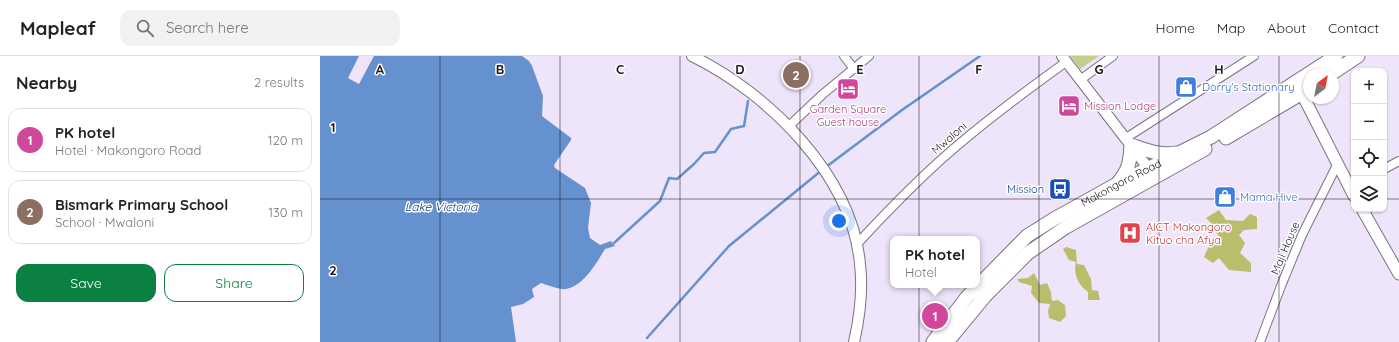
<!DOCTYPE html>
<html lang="en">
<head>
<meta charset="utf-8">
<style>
	body { margin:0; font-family:Quicksand,sans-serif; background:#f2f2f2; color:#222 }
	.controls { position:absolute; right:12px; top:12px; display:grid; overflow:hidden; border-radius:8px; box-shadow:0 1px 3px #0004 }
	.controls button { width:36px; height:36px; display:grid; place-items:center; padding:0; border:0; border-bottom:1px solid #e0e0e0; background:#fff; color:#222; font:20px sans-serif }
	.compass { position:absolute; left:983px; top:12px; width:36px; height:36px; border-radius:50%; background:#fff; box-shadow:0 1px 3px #0004; rotate:32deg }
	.you { position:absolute; left:519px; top:165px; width:14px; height:14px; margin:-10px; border:3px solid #fff; border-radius:50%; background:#1a73e8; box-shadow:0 0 0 6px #1a73e833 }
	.badge { display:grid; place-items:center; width:26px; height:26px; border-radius:50%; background:#0b8043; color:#fff; font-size:13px; font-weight:700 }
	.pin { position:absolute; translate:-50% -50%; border:2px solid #fff; box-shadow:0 1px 4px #0006 }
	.popup { position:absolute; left:570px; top:180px; width:90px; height:52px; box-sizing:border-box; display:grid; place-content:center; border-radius:8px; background:#fff; filter:drop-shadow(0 1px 3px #0005); font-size:13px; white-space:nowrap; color:#767676 }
	.popup b { font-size:15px; color:#222 }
	.popup::after { content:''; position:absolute; left:50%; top:100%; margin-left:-8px; border:8px solid transparent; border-top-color:#fff }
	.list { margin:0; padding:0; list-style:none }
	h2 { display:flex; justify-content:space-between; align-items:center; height:52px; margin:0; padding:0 16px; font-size:17px }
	h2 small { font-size:13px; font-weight:400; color:#767676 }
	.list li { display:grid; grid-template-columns:26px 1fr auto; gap:12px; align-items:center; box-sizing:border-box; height:64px; margin:0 8px 8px; padding:0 8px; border:1px solid #e0e0e0; border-radius:12px }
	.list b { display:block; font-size:15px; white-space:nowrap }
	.list p { margin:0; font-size:13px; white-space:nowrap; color:#767676 }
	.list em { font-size:13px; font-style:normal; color:#767676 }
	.actions { display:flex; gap:8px; padding:12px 16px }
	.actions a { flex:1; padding:9px 0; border:1px solid #0b8043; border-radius:12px; text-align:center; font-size:14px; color:#0b8043 }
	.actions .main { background:#0b8043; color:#fff }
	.icon { flex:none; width:22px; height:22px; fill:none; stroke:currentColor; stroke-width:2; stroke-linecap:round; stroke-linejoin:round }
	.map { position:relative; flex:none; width:1079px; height:286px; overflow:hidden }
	header { display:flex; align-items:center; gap:24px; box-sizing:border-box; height:56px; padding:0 20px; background:#fff; border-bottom:1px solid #e0e0e0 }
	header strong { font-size:19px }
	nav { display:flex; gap:22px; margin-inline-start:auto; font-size:14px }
	.search { width:280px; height:36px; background:#f2f2f2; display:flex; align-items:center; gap:10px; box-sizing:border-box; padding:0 14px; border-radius:12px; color:#767676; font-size:15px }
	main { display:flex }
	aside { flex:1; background:#fff }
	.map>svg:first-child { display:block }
</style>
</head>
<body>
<header>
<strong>Mapleaf</strong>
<div class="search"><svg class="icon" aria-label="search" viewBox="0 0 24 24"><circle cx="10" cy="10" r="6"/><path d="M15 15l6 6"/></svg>Search here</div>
<nav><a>Home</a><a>Map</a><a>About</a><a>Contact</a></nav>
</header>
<main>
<aside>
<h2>Nearby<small>2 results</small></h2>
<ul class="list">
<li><span class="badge" style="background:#d1479c">1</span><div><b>PK hotel</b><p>Hotel · Makongoro Road</p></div><em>120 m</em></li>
<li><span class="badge" style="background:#8d6e63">2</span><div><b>Bismark Primary School</b><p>School · Mwaloni</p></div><em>130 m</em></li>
</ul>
<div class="actions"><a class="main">Save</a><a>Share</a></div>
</aside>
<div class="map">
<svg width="1079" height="286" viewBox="0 0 1079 286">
	<rect width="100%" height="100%" fill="#efe5fa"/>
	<path fill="#c6cb8e" d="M750,0H779L760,13Z"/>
	<g fill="#b9be6d">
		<path d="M899,154L906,164L923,165L930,158L937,161V173L924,174L919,179L925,187L920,197L931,207V216L909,214L899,202L893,207L884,201L888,192L901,183L894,173L893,169L886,162Z"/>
		<path d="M746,191L756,194L757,208L764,209L771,223L772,234L778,235L780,244H768V236C758,229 753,218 756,206L749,204L743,193Z"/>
		<path d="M714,217L720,229L727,227L731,236L732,245L738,244L745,249L746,260L740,266L729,262L728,255L730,248L719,247L711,237L712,230L699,226L697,223L708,222Z"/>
	</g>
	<path fill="#6591cf" d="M0,0H202L209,5L212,10L223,40L222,60L251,82V84L234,109L235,112L265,132L271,147L268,172L270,182L280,189L291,185L295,190L285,193C277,206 264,230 246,233C241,234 227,229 221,227L212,233L214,241L203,248L191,251L196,286H0Z"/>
	<path fill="#efe5fa" d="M39,0H54L39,28L28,22Z"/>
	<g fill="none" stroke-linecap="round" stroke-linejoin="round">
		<g stroke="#6591cf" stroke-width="2.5">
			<path d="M506,111L582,54L660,0"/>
			<path d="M294,187L340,145L349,122L357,123L374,108L384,97L395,96L411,73L424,70L428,45"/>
			<path d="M327,282L409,190L502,114"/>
		</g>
		<g stroke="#7b7284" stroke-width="10">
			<g id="minor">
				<path d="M524,0L534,13"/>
				<path d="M760,24L793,0"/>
				<path d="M469,70L503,38L549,0"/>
				<path d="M806,82L934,0"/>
				<path d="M1064,113L1079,105"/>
				<path d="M537,188C561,162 586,136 612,112C654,73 700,39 746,6"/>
				<path d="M940,286L961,230L982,179L1017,109"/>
			</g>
		</g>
		<g stroke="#7b7284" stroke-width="12">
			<g id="tertiary">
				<path d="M372,0C448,37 532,119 540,208C543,234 540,260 534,286"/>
				<path d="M742,0L832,117"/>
			</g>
		</g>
		<g stroke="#7b7284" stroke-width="13">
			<g id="secondary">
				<path d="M978,30L1034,140"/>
				<path d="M1042,153L1079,218"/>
			</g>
		</g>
		<g stroke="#7b7284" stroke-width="15">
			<g id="primary">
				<path d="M1011,18L1038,0"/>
				<path d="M906,82L989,33"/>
				<path d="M798,127C809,113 810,107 811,89C826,94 840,100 856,97"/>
				<path id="s1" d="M613,286L647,241L707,180L734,163L797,128L891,81L1016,0"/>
				<path d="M627,286L665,240L708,197L746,171L885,93"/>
			</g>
		</g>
		<use href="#minor" stroke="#fff" stroke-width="8"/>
		<use href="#tertiary" stroke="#fff" stroke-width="10"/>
		<use href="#secondary" stroke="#fff" stroke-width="11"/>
		<use href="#primary" stroke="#fff" stroke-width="13"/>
	</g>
	<path fill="none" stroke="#1c1920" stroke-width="1" stroke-opacity="0.55" d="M120,0V286M240,0V286M360,0V286M480,0V286M599,0V286M719,0V286M839,0V286M959,0V286M0,143H1034M1064,143H1079"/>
	<defs>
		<g id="shop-square" transform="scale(1.15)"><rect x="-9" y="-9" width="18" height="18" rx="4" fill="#3f7fe0" stroke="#fff"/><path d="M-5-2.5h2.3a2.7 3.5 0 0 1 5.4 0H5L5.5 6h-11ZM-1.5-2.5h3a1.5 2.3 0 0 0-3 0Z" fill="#fff"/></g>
		<g id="hotel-square" transform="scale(1.15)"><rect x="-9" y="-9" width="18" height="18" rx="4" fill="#d1479c" stroke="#fff"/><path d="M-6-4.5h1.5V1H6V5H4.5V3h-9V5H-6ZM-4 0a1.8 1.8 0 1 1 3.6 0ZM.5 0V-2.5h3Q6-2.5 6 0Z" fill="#fff"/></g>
		<g id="bus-square" transform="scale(1.15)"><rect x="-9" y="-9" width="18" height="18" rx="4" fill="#1a4fb4" stroke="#fff"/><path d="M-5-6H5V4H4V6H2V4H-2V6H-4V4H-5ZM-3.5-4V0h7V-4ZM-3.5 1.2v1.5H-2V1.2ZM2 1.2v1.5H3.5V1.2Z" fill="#fff"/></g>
		<g id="hospital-square" transform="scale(1.15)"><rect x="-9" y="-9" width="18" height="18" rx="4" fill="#e0444e" stroke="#fff"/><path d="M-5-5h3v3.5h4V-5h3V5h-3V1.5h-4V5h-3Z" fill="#fff"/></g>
	</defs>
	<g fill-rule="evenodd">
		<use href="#shop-square" x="866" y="31"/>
		<use href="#hotel-square" x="528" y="33"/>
		<use href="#hotel-square" x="749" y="50"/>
		<use href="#bus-square" x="740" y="133"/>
		<use href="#shop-square" x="905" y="141"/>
		<use href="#hospital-square" x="810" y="177"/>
	</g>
	<g text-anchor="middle" stroke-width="3" stroke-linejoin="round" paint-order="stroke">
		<g font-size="11" fill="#366cbe" stroke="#fff" text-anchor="start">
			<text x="882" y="35">Dorry's Stationary</text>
			<text x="920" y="145">Mama Hive</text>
		</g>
		<g font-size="11" fill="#b23c85" stroke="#fff" text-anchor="start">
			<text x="764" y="54">Mission Lodge</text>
			<text x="528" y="57" text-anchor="middle">Garden Square<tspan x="528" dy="13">Guest house</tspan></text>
		</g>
		<g font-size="11" fill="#1c1920" stroke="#fff">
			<text transform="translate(629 82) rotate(-41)" y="4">Mwaloni</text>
			<text dy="4" stroke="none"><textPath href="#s1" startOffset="250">Makongoro Road</textPath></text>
			<text transform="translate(965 192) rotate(-67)" y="4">Maji House</text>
		</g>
		<g font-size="11" fill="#164399" stroke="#fff" text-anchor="end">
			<text x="724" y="137">Mission</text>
		</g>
		<g font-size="11" fill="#be3a42" stroke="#fff" text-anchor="start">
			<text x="826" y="175">AICT Makongoro<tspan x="826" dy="13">Kituo cha Afya</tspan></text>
		</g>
		<g font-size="12" font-style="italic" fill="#0e3a72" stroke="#fff">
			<text x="121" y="155">Lake Victoria</text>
		</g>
	</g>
	<g font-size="13" text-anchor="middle" font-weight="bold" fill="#1c1920" stroke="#fff" stroke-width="3" stroke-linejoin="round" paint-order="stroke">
		<text x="60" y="18">A</text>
		<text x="180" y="18">B</text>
		<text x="300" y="18">C</text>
		<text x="420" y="18">D</text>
		<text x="540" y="18">E</text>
		<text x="659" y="18">F</text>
		<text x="779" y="18">G</text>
		<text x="899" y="18">H</text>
		<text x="13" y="76">1</text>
		<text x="13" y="219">2</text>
	</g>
</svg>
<div class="controls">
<button>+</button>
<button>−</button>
<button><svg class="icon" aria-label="locate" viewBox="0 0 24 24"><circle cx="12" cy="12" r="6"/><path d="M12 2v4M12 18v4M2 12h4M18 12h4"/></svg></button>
<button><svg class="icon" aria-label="layers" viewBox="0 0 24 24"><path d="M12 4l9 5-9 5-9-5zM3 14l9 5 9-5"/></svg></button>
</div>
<svg class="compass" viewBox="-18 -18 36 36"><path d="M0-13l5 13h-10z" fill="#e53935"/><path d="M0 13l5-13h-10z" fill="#767676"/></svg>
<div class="you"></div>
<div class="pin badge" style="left:615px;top:260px;background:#d1479c">1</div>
<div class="popup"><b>PK hotel</b>Hotel</div>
<div class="pin badge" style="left:476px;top:19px;background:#8d6e63">2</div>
</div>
</main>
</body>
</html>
